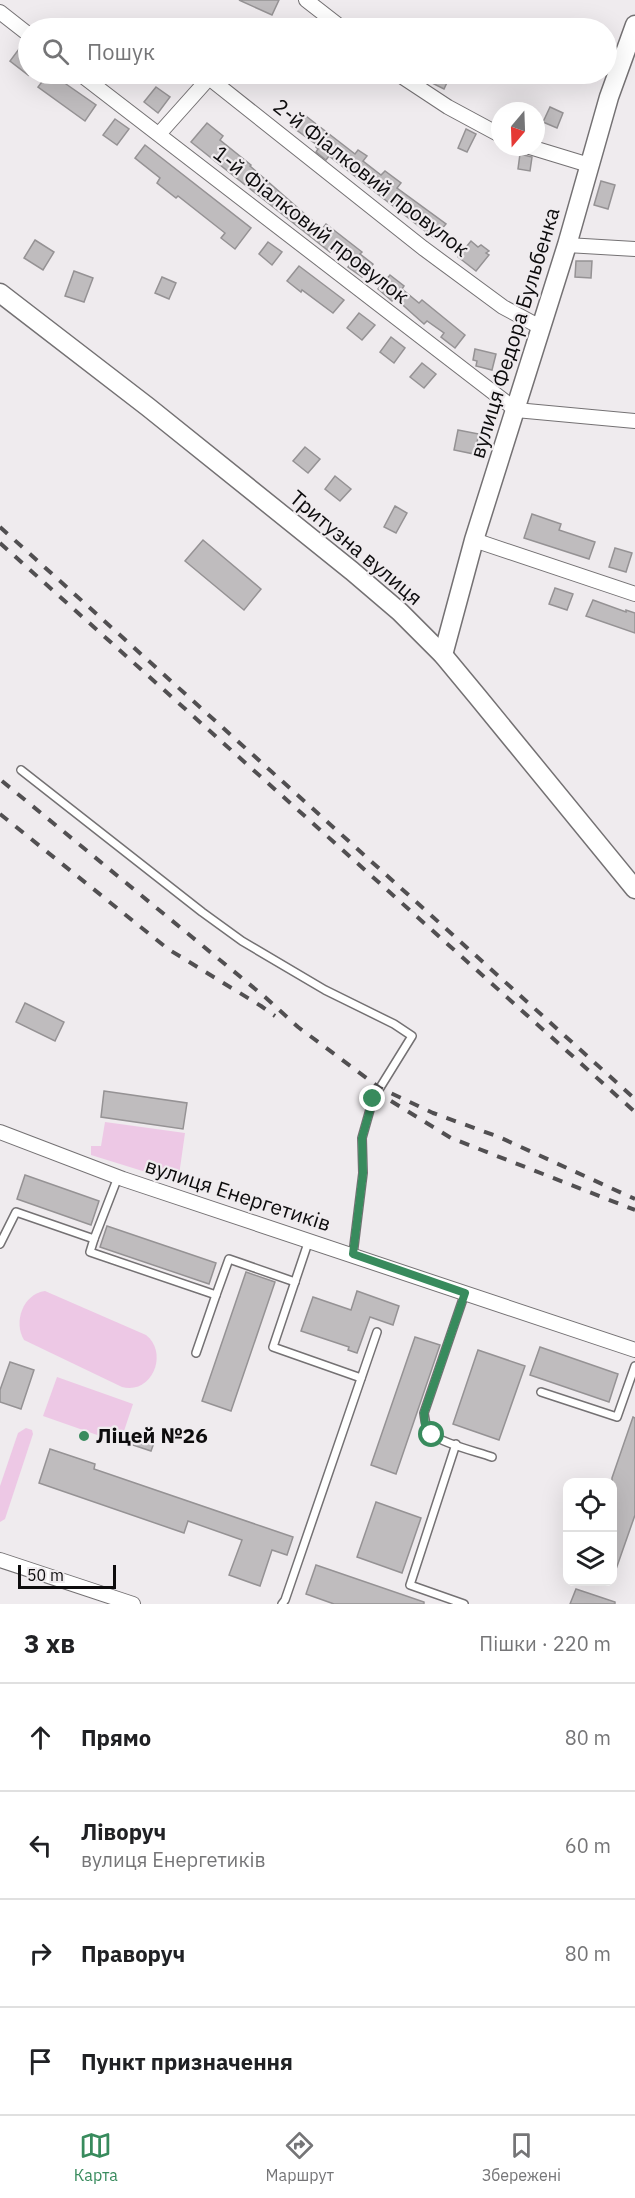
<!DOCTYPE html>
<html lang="uk">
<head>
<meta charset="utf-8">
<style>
	body { margin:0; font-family:"IBM Plex Sans",sans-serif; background:#f6f6f6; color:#202124 }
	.controls { position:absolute; right:18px; bottom:18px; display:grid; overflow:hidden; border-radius:12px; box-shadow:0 6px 24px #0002 }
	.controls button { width:54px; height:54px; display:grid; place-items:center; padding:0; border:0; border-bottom:2px solid #e0e0e0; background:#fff; color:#202124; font:30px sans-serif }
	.compass { position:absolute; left:491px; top:102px; width:54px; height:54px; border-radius:50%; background:#fff; box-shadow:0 6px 24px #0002; rotate:199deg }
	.scale { position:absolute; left:18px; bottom:15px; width:98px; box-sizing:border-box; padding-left:6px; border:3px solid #0d0c0d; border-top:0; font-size:16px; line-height:21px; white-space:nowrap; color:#0d0c0d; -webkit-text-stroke:4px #efebee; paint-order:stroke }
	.stop { position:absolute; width:18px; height:18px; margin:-14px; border:4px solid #388b5d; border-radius:50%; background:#fff }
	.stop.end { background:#388b5d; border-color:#fff; box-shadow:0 2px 6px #0008 }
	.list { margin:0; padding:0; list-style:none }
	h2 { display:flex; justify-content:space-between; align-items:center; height:78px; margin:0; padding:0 24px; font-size:26px }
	h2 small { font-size:20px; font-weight:400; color:#757577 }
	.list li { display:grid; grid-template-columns:39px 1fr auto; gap:18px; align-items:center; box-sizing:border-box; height:108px; padding:0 24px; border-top:2px solid #e0e0e0 }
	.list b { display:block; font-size:22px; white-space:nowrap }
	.list p { margin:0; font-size:20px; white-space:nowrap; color:#757577 }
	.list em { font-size:20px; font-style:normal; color:#757577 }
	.icon { flex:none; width:33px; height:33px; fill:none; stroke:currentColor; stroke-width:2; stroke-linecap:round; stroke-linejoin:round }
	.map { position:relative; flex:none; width:635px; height:1604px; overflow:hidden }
	.search { position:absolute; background:#fff; box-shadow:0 6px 24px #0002; left:18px; right:18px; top:18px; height:66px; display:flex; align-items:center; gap:15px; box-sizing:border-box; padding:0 21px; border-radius:33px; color:#757577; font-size:22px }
	.sheet { height:510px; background:#fff }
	nav { display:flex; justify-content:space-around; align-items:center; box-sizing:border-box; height:84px; border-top:2px solid #e0e0e0; background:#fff; font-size:16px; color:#757577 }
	nav a { display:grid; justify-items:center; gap:3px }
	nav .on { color:#388b5d }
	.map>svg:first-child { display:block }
</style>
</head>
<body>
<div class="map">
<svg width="635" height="1604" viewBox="0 0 635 1604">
	<rect width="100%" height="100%" fill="#efebee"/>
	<g fill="#edc8e5">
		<path d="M105,1122L185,1133L178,1182L91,1155V1146H101Z"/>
		<path d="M45,1291L146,1335C169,1353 152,1395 122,1387L24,1340C13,1322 23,1294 45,1291Z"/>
		<path d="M57,1377L133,1404L120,1443L43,1416Z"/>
		<path d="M26,1428L32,1430L33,1434L5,1519L0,1522V1486L18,1433Z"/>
	</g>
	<g fill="#bfbcbe" stroke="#959294" stroke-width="1.5">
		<path d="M239,0H279L272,15Z"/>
		<path d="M22,45L28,49V75L10,61Z"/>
		<path d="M48,74H58L69,81L66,84L96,105L85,121L38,87Z"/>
		<path d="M414,74H451L444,89Z"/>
		<path d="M156,87L170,97L158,113L144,102Z"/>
		<path d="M550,107L563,113L557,128L543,122Z"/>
		<path d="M302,113L355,154L358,150L367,156L363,161L381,175L385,171L401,183L397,188L446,224L434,238L329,156L326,160L316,152L318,149L316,147L317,145L291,126Z"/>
		<path d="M115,119L129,129L117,145L103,135Z"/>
		<path d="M207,123L223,136L220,140L251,165L250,166L322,229L326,224L362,252L360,254L373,264L362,277L348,267L351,263L333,250L330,252L191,142Z"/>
		<path d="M466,129L476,134L467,152L458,148Z"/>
		<path d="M145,145L251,228L235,249L221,238L225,233L178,196L176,198L157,183L160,178L135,158Z"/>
		<path d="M520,154L532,157L530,171L518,169Z"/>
		<path d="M601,181L615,185L608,209L594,205Z"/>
		<path d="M35,240L54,252L43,270L24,258Z"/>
		<path d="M471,241L478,247L481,245L489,251L486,253L489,255L476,271L458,257Z"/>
		<path d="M268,242L282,252L272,265L259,254Z"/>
		<path d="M576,261H592L591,278L575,277Z"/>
		<path d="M299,266L344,300L333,313L302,290L301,292L287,281Z"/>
		<path d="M74,271L93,278L84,302L65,296Z"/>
		<path d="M390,275L404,286L402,289L419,303L422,300L465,335L455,348L441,337L444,333L427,321L424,324L395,298L392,301L378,289Z"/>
		<path d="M162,277L176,283L169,299L155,293Z"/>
		<path d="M359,313L375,325L362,340L347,328Z"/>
		<path d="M391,337L405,348L394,363L380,352Z"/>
		<path d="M475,349L496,354L492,370L476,366L477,361L473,360Z"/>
		<path d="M422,363L436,374L424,388L410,377Z"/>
		<path d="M458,430L479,434L474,454L454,450Z"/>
		<path d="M305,447L320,459L308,473L293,461Z"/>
		<path d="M335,476L351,489L340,501L325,489Z"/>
		<path d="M395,506L407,513L396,533L384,527Z"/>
		<path d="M532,514L561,524L559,530L595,542L589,559L524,538Z"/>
		<path d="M203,540L261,589L244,610L185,561Z"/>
		<path d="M615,548L632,553L626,572L609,567Z"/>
		<path d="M555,588L573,594L567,610L549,604Z"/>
		<path d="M593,600L626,612V610L635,613V633L586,616Z"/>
		<path d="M25,1003L64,1022L55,1041L16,1022Z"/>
		<path d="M104,1091L187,1103L183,1129L101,1117Z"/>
		<path d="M25,1175L99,1201L91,1225L17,1199Z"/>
		<path d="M107,1226L216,1263L209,1284L100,1247Z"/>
		<path d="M246,1272L275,1282L231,1411L202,1401Z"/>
		<path d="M357,1291L399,1306L393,1325L370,1317L357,1353L348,1350L349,1347L301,1331L313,1297L351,1310Z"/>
		<path d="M415,1337L440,1345L396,1474L371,1465Z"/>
		<path d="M540,1347L618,1374L609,1402L530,1375Z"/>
		<path d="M478,1350L525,1366L499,1440L453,1424Z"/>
		<path d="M10,1362L34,1370L21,1409L0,1402V1390Z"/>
		<path d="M633,1417L635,1418V1515L614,1575H612V1478Z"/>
		<path d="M137,1434L155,1440L151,1451L133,1445Z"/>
		<path d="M50,1449L95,1464L94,1469L293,1537L287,1555L272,1550L260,1586L229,1575L242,1540L188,1521L184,1533L39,1483Z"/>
		<path d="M376,1502L421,1518L402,1573L357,1557Z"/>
		<path d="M316,1565L424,1602V1604H334L306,1594Z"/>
		<path d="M576,1589L615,1602V1604H570Z"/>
	</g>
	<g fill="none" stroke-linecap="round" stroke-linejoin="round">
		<g stroke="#747173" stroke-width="10">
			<g id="lane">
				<path d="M21,770L202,912L242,941L325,990L394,1024L412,1036L373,1099L362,1138L363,1173L353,1254"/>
				<path d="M94,1239L90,1252L216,1295L229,1259L295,1282"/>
				<path d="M309,1240L273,1347L361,1378"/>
				<path d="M0,1244L16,1212L94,1239L118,1177"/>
				<path d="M465,1293L424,1413C425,1421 426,1430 433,1435C444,1444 478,1452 492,1457"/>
				<path d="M196,1353L216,1295"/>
				<path d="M541,1392L617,1417L635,1366"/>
				<path d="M456,1444L410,1585L464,1604"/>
				<path d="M282,1604L285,1600L377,1332"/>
			</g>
		</g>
		<g stroke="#747173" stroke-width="16">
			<g id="street">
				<path d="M306,0L342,28"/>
				<path d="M0,12L28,34"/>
				<path d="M80,74L516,410L635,421"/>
				<path d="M398,74L448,107L500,135"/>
				<path d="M159,134L209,78L423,248L503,307L542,328"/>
				<path d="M530,147L589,165"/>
				<path d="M567,245L635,249"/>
				<path d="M474,540L635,594"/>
				<path d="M0,1132L123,1179L635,1350"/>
				<path d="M0,1560L133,1604"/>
			</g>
		</g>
		<g stroke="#747173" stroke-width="21">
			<g id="secondary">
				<path d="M0,293L148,407L352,571L400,612L443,655L477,696L635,889"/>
				<path d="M443,655L474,540L567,245L609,97L635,25"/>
			</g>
		</g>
		<use href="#lane" stroke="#fff" stroke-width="7"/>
		<use href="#street" stroke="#fff" stroke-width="14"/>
		<use href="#secondary" stroke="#fff" stroke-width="18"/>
		<g stroke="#514f51" stroke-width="4" stroke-dasharray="10 10" stroke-linecap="butt">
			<path d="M0,527L635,1099"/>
			<path d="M0,543L635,1112"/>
			<path d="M2,781L265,997L298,1027L380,1088L433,1113L499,1137L635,1199"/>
			<path d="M0,814L168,949L261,1006L275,1016"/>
			<path d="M391,1101L451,1138L635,1210"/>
		</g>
	</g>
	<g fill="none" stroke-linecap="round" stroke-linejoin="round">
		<path stroke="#388b5d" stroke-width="8" d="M373,1099L362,1138L363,1173L353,1254L465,1293L424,1413L425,1425L432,1435"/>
	</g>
	<circle fill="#388b5d" stroke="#efebee" stroke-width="2" cx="84" cy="1436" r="6"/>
	<g text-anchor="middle" stroke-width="4.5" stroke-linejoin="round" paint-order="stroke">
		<g font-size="21" fill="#0d0c0d" stroke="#efebee">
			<text transform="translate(371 178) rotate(38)" y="7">2-й Фіалковий провулок</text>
			<text transform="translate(311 225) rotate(38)" y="7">1-й Фіалковий провулок</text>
			<text transform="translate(515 333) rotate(-73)" y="7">вулиця Федора Бульбенка</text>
			<text transform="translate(356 548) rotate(40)" y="7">Тритузна вулиця</text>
			<text transform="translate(238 1195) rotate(18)" y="7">вулиця Енергетиків</text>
		</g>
		<g font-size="21" font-weight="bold" fill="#0d0c0d" stroke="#efebee" text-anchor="start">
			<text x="96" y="1443">Ліцей №26</text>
		</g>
	</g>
</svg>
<div class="controls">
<button><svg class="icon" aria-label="locate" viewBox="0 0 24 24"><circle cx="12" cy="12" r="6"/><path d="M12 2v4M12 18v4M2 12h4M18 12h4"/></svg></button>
<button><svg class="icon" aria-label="layers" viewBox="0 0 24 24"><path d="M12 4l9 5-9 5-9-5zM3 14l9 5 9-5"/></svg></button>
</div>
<svg class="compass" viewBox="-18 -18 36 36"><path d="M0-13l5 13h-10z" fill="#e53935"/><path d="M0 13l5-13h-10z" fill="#757577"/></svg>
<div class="scale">50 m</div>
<div class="stop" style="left:432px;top:1435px"></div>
<div class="stop end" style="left:373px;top:1099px"></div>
<div class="search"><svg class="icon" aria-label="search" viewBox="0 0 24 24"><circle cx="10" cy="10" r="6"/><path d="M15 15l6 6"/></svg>Пошук</div>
</div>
<section class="sheet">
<h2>3 хв<small>Пішки · 220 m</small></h2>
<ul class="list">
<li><svg class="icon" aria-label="ahead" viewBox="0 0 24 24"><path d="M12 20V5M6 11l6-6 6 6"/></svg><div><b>Прямо</b></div><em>80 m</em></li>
<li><svg class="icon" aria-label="left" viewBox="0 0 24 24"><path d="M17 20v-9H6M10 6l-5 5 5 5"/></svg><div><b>Ліворуч</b><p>вулиця Енергетиків</p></div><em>60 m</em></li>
<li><svg class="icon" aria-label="right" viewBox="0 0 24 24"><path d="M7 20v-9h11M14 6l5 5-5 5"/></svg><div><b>Праворуч</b></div><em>80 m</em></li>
<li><svg class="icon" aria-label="arrive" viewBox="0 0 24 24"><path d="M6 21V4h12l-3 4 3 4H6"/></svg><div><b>Пункт призначення</b></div></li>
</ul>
</section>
<nav>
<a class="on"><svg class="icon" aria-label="map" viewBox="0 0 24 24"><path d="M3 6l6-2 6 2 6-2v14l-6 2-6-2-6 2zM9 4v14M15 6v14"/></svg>Карта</a>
<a><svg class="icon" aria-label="directions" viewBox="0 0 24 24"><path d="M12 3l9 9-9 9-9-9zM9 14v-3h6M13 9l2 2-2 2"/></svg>Маршрут</a>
<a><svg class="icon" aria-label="saved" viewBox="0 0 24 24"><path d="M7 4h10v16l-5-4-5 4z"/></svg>Збережені</a>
</nav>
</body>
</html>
